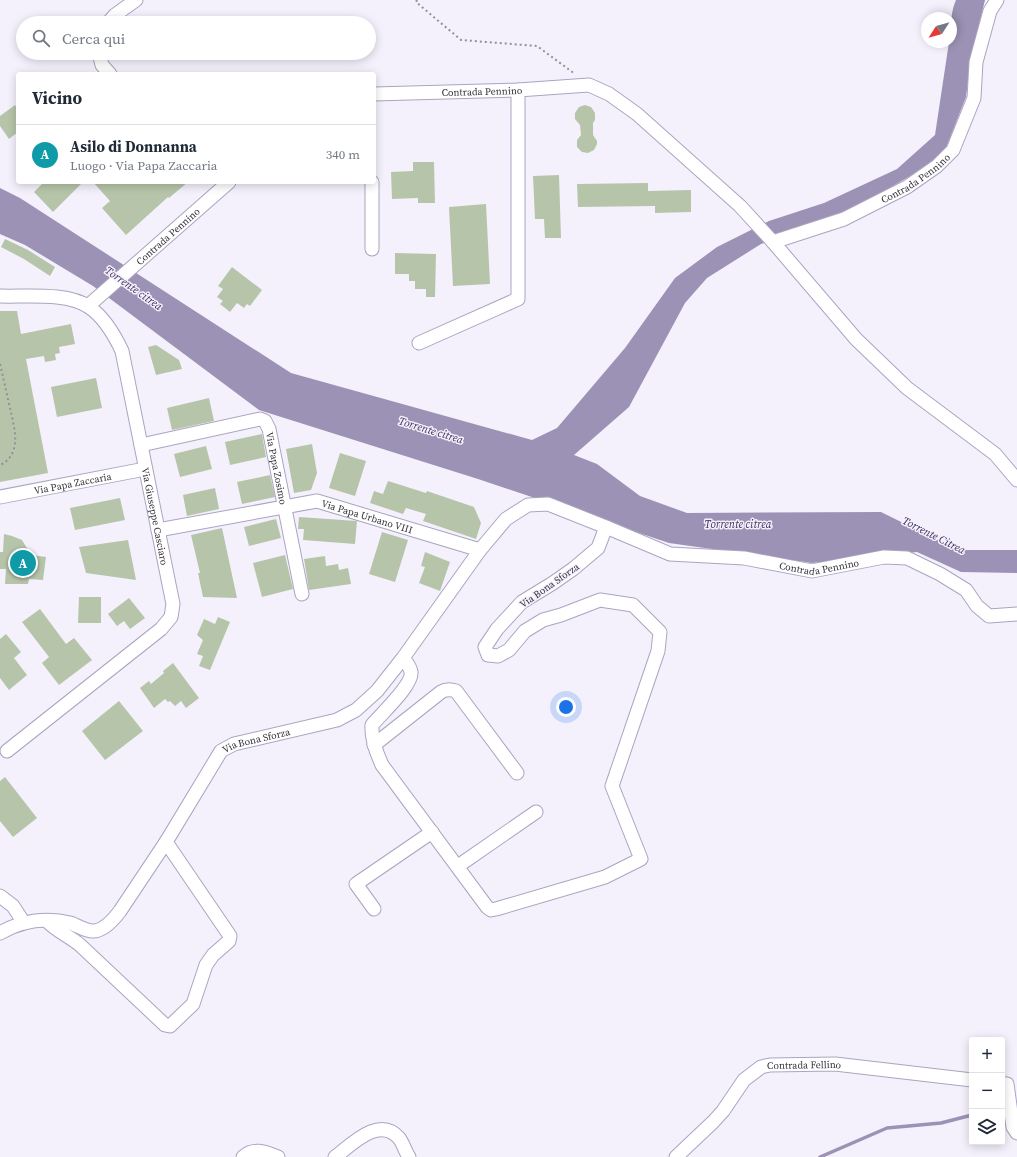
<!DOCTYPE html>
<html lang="it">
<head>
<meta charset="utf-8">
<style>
	body { margin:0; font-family:"Source Serif 4",serif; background:#f2f2f3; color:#1f2937 }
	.controls { position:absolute; right:12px; bottom:12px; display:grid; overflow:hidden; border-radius:4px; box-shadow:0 2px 10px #0003 }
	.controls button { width:36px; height:36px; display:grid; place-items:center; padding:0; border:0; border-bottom:1px solid #e0e1e3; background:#fff; color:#1f2937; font:20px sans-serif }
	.compass { position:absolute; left:921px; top:12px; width:36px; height:36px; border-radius:50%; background:#fff; box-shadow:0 2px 10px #0003; rotate:234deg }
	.you { position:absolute; left:566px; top:707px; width:14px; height:14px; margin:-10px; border:3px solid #fff; border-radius:50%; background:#1a73e8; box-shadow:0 0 0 6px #1a73e833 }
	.badge { display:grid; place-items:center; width:26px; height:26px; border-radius:50%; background:#0f766e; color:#fff; font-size:13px; font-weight:700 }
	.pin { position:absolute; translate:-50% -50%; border:2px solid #fff; box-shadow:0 1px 4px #0006 }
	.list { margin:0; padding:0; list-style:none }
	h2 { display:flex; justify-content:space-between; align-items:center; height:52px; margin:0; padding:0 16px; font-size:17px }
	h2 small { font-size:13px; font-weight:400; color:#747a83 }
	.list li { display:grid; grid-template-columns:26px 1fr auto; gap:12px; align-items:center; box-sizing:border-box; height:60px; padding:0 16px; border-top:1px solid #e0e1e3 }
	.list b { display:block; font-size:15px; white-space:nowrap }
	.list p { margin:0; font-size:13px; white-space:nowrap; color:#747a83 }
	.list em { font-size:13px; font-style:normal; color:#747a83 }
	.icon { flex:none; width:22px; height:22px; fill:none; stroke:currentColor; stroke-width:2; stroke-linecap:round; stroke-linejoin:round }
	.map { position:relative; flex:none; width:1017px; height:1157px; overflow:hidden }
	.search { position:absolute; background:#fff; box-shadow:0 2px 10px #0003; left:16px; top:16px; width:360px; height:44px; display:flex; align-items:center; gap:10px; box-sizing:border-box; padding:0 14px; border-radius:22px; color:#747a83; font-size:15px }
	.panel { position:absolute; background:#fff; box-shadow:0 2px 10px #0003; left:16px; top:72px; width:360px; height:112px; border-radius:4px }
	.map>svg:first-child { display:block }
</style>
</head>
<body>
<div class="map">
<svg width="1017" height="1157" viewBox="0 0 1017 1157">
	<rect width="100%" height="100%" fill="#f4f1fd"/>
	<path fill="#9c92b5" d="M956,0H985L971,58L966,97L944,153L910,176L876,196L837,216L761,244L707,278L685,303L629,407L574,455L597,464L640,496L687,513L881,512L958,550H1017V573L961,572L917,552L812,563L669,543L478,479L259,410L93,286L25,245L0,234V188L20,198L291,373L532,440L557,428L625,348L675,278L717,247L769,221L824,203L897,169L935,135L949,42H951C951,28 950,13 956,0Z"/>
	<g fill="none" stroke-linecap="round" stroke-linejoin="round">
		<path stroke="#9c92b5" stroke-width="3.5" d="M820,1157L887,1128L941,1123L972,1115"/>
	</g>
	<g fill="#b6c5aa">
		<path d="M15,105L18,110V132L9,139L0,126V116Z"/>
		<path d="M585,105L591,107L595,113V120L593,123V135L597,141V144L594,150L588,153L582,152L577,147V140L581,135L580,125L575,119V113L579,107Z"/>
		<path d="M413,162H434L435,203H418V198L392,199L391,172L413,171Z"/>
		<path d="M559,175L561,238H545L544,219H535L533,176Z"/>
		<path d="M44,182H83L53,212L34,192Z"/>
		<path d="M93,182H188L169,198L168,197L126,235L102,208L110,201Z"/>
		<path d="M648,183V191L691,190V212L655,213V206L578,207L577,184Z"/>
		<path d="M486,204L490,284L453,286L449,207Z"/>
		<path d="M5,239L28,250L55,267L50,276L24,259L1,247Z"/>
		<path d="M395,253L436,254L435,297H426V289H415V281H409V274H395Z"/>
		<path d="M232,267L262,290L250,306L247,304L244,308L237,303L230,312L220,304L223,301L217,297L223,289L218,286Z"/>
		<path d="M0,311H17L21,334L71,324L75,344L59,347L60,353L55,354L56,360L45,362L44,356L26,359L48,473L0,482Z"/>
		<path d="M156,345L179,360L182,369L156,375L148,347Z"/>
		<path d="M96,378L102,408L57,417L51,387Z"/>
		<path d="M209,398L214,421L172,430L167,408Z"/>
		<path d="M262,434L266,457L230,465L225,442Z"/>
		<path d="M312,444L317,473L311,490L294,493L286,449Z"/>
		<path d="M206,446L212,469L180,477L174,454Z"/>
		<path d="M340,453L366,461L355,496L329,488Z"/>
		<path d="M270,475L275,497L242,504L237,482Z"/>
		<path d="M388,481L426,493L427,491L474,507L481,523L476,539L423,521L426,514L406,508L403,514L370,503L374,491L383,494Z"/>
		<path d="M215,488L219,509L187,516L183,495Z"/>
		<path d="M120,498L125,520L75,530L70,508Z"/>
		<path d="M299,517L357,521L355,544L303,540L304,529H298Z"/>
		<path d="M276,519L281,538L249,546L244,527Z"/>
		<path d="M222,528L237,598L203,597L198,573H200L191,535Z"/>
		<path d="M382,532L408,540L395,582L369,574Z"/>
		<path d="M4,534L12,536L22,540L31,555L46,557L43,580L29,579L28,584H5L6,569H0V552H3Z"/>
		<path d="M128,540L136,580L86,573L79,547Z"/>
		<path d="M425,552L450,562L440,591L419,583L425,567L421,566Z"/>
		<path d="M285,555L293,589L262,597L253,563Z"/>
		<path d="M325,556L326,566L338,564L339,570L348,568L351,584L309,590L304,559Z"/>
		<path d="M79,597H101V623H78Z"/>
		<path d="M129,598L145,618L130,629L124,621L117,626L108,614Z"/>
		<path d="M40,609L66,644L74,638L92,660L59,685L42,663L49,657L22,622Z"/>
		<path d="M218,617L230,622L210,670L199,666L203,656L197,654L203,640L197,635L204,619L215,624Z"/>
		<path d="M6,634L21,652L14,658L27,675L9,690L0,678V639Z"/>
		<path d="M173,663L199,698L186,708L181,701L175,706L170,701L168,702L165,699L154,708L140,688L149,681L151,684L164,673L163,671Z"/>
		<path d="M119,701L143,731L105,760L82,731Z"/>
		<path d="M5,777L37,818L13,837L0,821V781Z"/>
	</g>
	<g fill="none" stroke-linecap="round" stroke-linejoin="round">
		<g stroke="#aca4c0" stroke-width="15">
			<g id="street">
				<path d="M108,23L115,15L136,0"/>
				<path d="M99,53L102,65L110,74"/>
				<path id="s1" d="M374,94L518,90L589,85L609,94L637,114L740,206L773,242L856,339L907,388L995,454L1017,480"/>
				<path d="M372,182V249"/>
				<path id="s2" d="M773,242L844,219L907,187L937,166L953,150L974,98L976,62L990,11L997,0"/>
				<path id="s3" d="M0,296C26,297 67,292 89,307C104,317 114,334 122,351L173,604L171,617L161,629L7,751"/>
				<path id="s4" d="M88,306L229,182"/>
				<path d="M419,343L518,299V90"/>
				<path id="s5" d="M141,445L260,419L265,421L269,429L302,594"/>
				<path id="s6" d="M0,497L145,469"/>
				<path id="s7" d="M606,527L670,554L744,558L812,571L884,557L907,558L940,574L966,590L977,606L989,616L1017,614"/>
				<path id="s8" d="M158,530L317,501L480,550"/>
				<path d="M374,745L441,692C446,689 450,689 456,691L517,773"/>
				<path d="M458,866L536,812"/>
				<path d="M0,896L13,906L24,923"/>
				<path d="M374,909L356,884L432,832"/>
				<path d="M47,921C55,930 69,936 80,945L165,1025L170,1026L193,1004L206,965L213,955L229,941L230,936L166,842"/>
				<path id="s9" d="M0,933C21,921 46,917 70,923C77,925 85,931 93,931C104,931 114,919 120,911L166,842L221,751L234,744L337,720L356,710L377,691L403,658L480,550L506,519L528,505L548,504L606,527L598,548L573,569L553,583L522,602L497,629L485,647L488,655L498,656L509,650L525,631L543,620L561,615L600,600L633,605L660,632L658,651L612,786L641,859L605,877L496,909L491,910L487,907L382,765C376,752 371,739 372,725C381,714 413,685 411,672C410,666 406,662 403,658"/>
				<path d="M1002,1083L1007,1084L1013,1127L1017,1133"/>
				<path d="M243,1157C254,1147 265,1152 278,1157"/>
				<path d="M335,1157C351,1145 379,1115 399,1138C403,1143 405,1151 409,1157"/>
				<path id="s10" d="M676,1157L713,1122L723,1111L744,1080L761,1067L770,1065L835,1064L972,1080"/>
			</g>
		</g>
		<g stroke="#928f9b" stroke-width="2" stroke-dasharray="2 3" stroke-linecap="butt">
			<path d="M417,0L416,2L461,40L537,46L575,74"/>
			<path d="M0,364C4,380 7,396 11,412C13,422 16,433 15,443C14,453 9,461 0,465"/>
		</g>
		<use href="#street" stroke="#fff" stroke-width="13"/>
	</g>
	<g text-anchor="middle" stroke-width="3" stroke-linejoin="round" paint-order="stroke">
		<g font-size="10" fill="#34313c" stroke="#f4f1fd">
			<text dy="4" stroke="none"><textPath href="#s1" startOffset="108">Contrada Pennino</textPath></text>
			<text dy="4" stroke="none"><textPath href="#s2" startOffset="157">Contrada Pennino</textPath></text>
			<text dy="4" stroke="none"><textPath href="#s4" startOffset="106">Contrada Pennino</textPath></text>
			<text dy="4" stroke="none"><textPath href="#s5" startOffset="176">Via Papa Zosimo</textPath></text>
			<text dy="4" stroke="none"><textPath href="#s6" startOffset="74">Via Papa Zaccaria</textPath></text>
			<text dy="4" stroke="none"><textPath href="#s3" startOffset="315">Via Giuseppe Casciaro</textPath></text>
			<text dy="4" stroke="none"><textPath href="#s8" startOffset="214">Via Papa Urbano VIII</textPath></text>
			<text dy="4" stroke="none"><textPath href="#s7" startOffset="220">Contrada Pennino</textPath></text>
			<text transform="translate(549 585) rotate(-35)" y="4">Via Bona Sforza</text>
			<text dy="4" stroke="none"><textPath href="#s9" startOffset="358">Via Bona Sforza</textPath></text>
			<text dy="4" stroke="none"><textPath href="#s10" startOffset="168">Contrada Fellino</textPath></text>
		</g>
		<g font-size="11" font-style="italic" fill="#3e2d5d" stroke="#f4f1fd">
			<text transform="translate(134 288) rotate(35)" y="4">Torrente citrea</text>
			<text transform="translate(431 430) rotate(17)" y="4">Torrente citrea</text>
			<text x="738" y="528">Torrente citrea</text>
			<text transform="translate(934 535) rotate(27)" y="4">Torrente Citrea</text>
		</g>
	</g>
</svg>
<div class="controls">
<button>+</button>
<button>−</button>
<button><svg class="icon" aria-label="layers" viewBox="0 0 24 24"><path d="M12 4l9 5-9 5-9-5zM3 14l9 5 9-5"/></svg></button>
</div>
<svg class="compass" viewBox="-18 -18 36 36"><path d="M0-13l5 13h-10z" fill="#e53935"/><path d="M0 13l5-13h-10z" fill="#747a83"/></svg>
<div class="you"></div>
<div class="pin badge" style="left:23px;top:563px;background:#0f9aa8">A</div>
<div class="search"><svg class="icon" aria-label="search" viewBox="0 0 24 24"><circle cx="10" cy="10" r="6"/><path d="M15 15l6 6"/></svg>Cerca qui</div>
<section class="panel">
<h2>Vicino<small></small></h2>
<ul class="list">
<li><span class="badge" style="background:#0f9aa8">A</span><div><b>Asilo di Donnanna</b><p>Luogo · Via Papa Zaccaria</p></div><em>340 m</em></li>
</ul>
</section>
</div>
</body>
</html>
